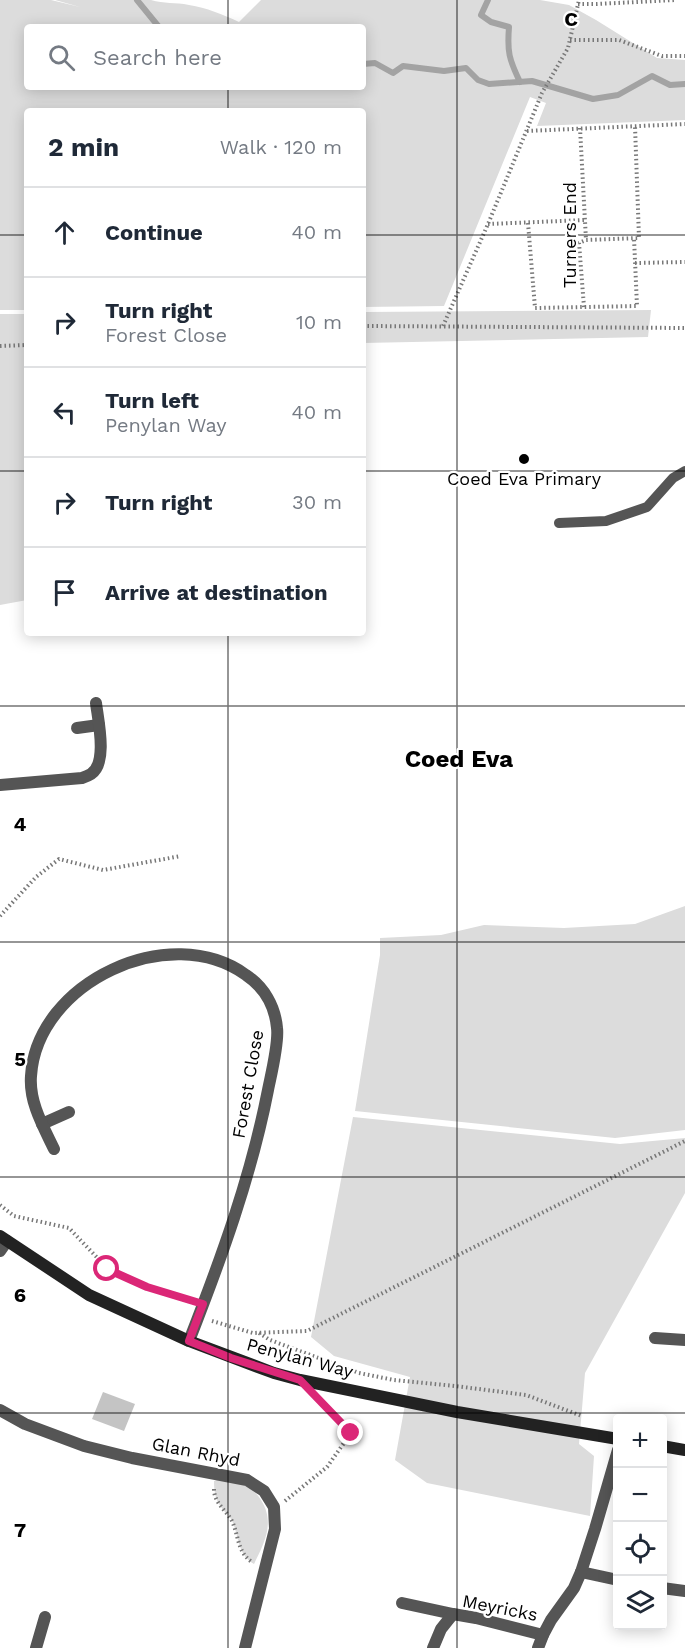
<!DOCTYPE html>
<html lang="en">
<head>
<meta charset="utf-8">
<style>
	body { margin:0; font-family:"Work Sans",sans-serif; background:#f2f2f3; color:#1f2937 }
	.controls { position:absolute; right:18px; bottom:18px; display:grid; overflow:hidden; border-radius:6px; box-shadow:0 3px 15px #0003 }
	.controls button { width:54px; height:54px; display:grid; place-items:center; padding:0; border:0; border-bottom:2px solid #e0e1e3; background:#fff; color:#1f2937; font:30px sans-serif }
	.stop { position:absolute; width:18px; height:18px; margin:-14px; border:4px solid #db2777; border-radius:50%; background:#fff }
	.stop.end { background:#db2777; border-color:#fff; box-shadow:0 2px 6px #0008 }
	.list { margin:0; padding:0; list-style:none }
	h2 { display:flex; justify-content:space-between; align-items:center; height:78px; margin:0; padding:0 24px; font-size:26px }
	h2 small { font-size:20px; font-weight:400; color:#747a83 }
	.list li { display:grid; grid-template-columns:39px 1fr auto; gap:18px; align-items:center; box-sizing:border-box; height:90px; padding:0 24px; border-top:2px solid #e0e1e3 }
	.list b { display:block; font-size:22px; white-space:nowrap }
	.list p { margin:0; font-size:20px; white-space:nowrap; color:#747a83 }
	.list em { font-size:20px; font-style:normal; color:#747a83 }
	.icon { flex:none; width:33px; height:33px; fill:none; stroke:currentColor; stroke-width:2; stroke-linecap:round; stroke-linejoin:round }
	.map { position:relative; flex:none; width:685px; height:1648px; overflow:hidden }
	.search { position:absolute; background:#fff; box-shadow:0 3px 15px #0003; left:24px; top:24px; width:342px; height:66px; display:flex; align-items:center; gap:15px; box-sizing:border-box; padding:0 21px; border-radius:6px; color:#747a83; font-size:22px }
	.panel { position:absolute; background:#fff; box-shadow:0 3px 15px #0003; left:24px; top:108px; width:342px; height:528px; border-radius:6px }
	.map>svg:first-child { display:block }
</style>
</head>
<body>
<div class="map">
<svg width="685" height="1648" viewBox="0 0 685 1648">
	<rect width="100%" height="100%" fill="#fff"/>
	<g fill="#dcdcdc" fill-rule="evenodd">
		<path d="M0,0H51L80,7L55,0H151C164,4 175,2 189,5C207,8 222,14 239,22L261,0H540L569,5L596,20L657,58L685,60V120L537,126L546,103L530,97L444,306L363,307V111H27V310H0ZM126,26L363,27V87H27V27Z"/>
		<path d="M651,310L648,337L363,343V312Z"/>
		<path d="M0,314H27V600L0,605Z"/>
		<path d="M685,906V1130L615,1138L355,1111L380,955V938L441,935L484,925L564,928L635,924Z"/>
		<path d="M353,1117L620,1144L685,1138V1193L585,1373L579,1444L594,1456L590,1516L427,1483L395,1460L410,1377L334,1356L311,1337Z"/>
		<path d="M220,1479C229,1481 239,1482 248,1487C253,1490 258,1495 261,1500C275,1522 265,1542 254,1564C238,1555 239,1538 233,1523C231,1518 228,1515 225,1512C216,1502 214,1494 214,1481Z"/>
	</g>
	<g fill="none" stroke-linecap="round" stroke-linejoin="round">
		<g stroke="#a3a3a3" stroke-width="6">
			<path d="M137,0L159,27"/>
			<path d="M488,0L481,15L491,22L509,27C507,52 509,59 520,82"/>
			<path d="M363,64L375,63L393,73L403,66L444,71L466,68L478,80L489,84L532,81L593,99L618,95L652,76L670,85L685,84"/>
		</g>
	</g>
	<path fill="#c4c4c4" d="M103,1392L135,1404L124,1431L92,1419Z"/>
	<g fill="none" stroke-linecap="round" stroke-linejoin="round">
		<g stroke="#777" stroke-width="4" stroke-dasharray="1.5 3" stroke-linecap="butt">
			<path d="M578,4H597L675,0"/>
			<path d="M570,40H619L662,56H685"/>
			<path d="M580,128L586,240"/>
			<path d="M527,131L685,124"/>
			<path d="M528,223L535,308L637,306L634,238"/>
			<path d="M488,224L585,220"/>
			<path d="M635,263L685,262"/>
			<path d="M584,307L579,243L586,240L639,238L635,126"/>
			<path d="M363,326L685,328"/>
			<path d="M443,326L488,224L542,93L568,48L579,0"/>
			<path d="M0,346L27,345"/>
			<path d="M0,916L36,877L59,859L103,870L181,856"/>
			<path d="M0,1205L14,1216L69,1228L107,1268L147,1287L190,1299"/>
			<path d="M212,1321L253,1333L307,1331L685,1141"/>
			<path d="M259,1333L270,1340L359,1373L394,1380L455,1386L526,1395L582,1416"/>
			<path d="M214,1489C214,1503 226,1510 232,1521C239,1536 237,1552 252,1562"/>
			<path d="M285,1501L327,1467L351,1433L319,1400"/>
		</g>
		<path stroke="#555" stroke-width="10" d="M559,523L606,521L647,507L673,478L685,471"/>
		<g stroke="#555" stroke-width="12">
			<path d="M77,728L99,725"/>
			<path d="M0,785L82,778C85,777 88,776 91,774C108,763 98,720 96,703"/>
			<path d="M42,1124L69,1112"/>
			<path d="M54,1149C43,1126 29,1102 31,1076C37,982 170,920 246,975C264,987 275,1006 277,1028C279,1043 271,1075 268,1090C251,1177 221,1259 189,1341"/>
			<path d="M0,1251L7,1241"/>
			<path d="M655,1338L685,1340"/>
			<path d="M0,1410L25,1424L84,1446L132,1458L247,1480L264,1491L274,1507L275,1529L245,1648"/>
			<path d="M581,1572L618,1580"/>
			<path d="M662,1588L685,1591"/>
			<path d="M402,1603L453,1614"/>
			<path d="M36,1648L45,1617"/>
			<path d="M433,1648L441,1629L453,1614L476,1618L543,1635"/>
			<path d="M538,1648L543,1635L551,1620L574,1588L581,1572L595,1529L618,1450"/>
		</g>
		<g stroke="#222" stroke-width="12">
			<path d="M0,1236L89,1295L189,1341L274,1373L300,1380L457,1412L618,1439"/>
			<path d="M662,1446L685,1450"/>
		</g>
	</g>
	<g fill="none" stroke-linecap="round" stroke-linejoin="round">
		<path stroke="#db2777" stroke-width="8" d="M107,1269L147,1287L203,1304L189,1341L231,1358L300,1380L351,1433"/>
	</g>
	<path fill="none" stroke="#000" stroke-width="1.5" stroke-opacity="0.55" d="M228,0V27M457,0V1648M228,87V111M0,235H27M363,235H685M0,471H27M363,471H685M228,633V1648M0,706H685M0,942H685M0,1177H685M0,1413H685"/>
	<circle fill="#000" stroke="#fff" stroke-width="2" cx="524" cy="459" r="6"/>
	<g text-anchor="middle" stroke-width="4.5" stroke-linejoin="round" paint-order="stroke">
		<g font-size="18" fill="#000" stroke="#fff">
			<text transform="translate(570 235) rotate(-90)" y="6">Turners End</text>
			<text transform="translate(248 1084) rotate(-80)" y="6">Forest Close</text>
			<text transform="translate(300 1358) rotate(15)" y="6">Penylan Way</text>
			<text transform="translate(196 1452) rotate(11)" y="6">Glan Rhyd</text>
			<text transform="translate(500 1608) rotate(11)" y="6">Meyricks</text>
		</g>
		<g font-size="18" fill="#000" stroke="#fff">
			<text x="524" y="485">Coed Eva Primary</text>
		</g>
		<g font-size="24" font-weight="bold" fill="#000" stroke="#fff">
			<text x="459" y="767">Coed Eva</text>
		</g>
	</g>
	<g font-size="20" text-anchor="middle" font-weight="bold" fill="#000" stroke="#fff" stroke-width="4.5" stroke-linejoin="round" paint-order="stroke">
		<text x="571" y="26">C</text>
		<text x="20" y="831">4</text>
		<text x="20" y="1066">5</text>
		<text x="20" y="1302">6</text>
		<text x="20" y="1537">7</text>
	</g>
</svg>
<div class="controls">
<button>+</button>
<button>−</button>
<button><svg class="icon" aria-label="locate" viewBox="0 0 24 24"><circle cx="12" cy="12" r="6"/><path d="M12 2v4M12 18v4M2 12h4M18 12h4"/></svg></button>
<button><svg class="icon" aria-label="layers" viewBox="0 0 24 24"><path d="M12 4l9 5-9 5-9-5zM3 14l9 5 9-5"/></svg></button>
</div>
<div class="stop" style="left:107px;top:1269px"></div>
<div class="stop end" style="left:351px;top:1433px"></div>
<div class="search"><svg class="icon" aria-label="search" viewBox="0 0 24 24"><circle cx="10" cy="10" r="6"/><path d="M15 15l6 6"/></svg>Search here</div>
<section class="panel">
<h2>2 min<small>Walk · 120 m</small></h2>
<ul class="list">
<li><svg class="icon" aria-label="ahead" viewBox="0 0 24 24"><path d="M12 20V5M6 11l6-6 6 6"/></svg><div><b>Continue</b></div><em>40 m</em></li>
<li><svg class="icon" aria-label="right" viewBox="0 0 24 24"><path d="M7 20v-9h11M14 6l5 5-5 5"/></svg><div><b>Turn right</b><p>Forest Close</p></div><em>10 m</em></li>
<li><svg class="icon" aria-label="left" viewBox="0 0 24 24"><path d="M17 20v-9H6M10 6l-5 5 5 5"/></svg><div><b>Turn left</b><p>Penylan Way</p></div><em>40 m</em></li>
<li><svg class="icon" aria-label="right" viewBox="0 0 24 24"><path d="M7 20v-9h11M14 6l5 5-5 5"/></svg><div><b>Turn right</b></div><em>30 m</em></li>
<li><svg class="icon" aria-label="arrive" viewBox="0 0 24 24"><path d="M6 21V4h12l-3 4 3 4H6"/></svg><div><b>Arrive at destination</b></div></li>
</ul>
</section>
</div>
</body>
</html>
